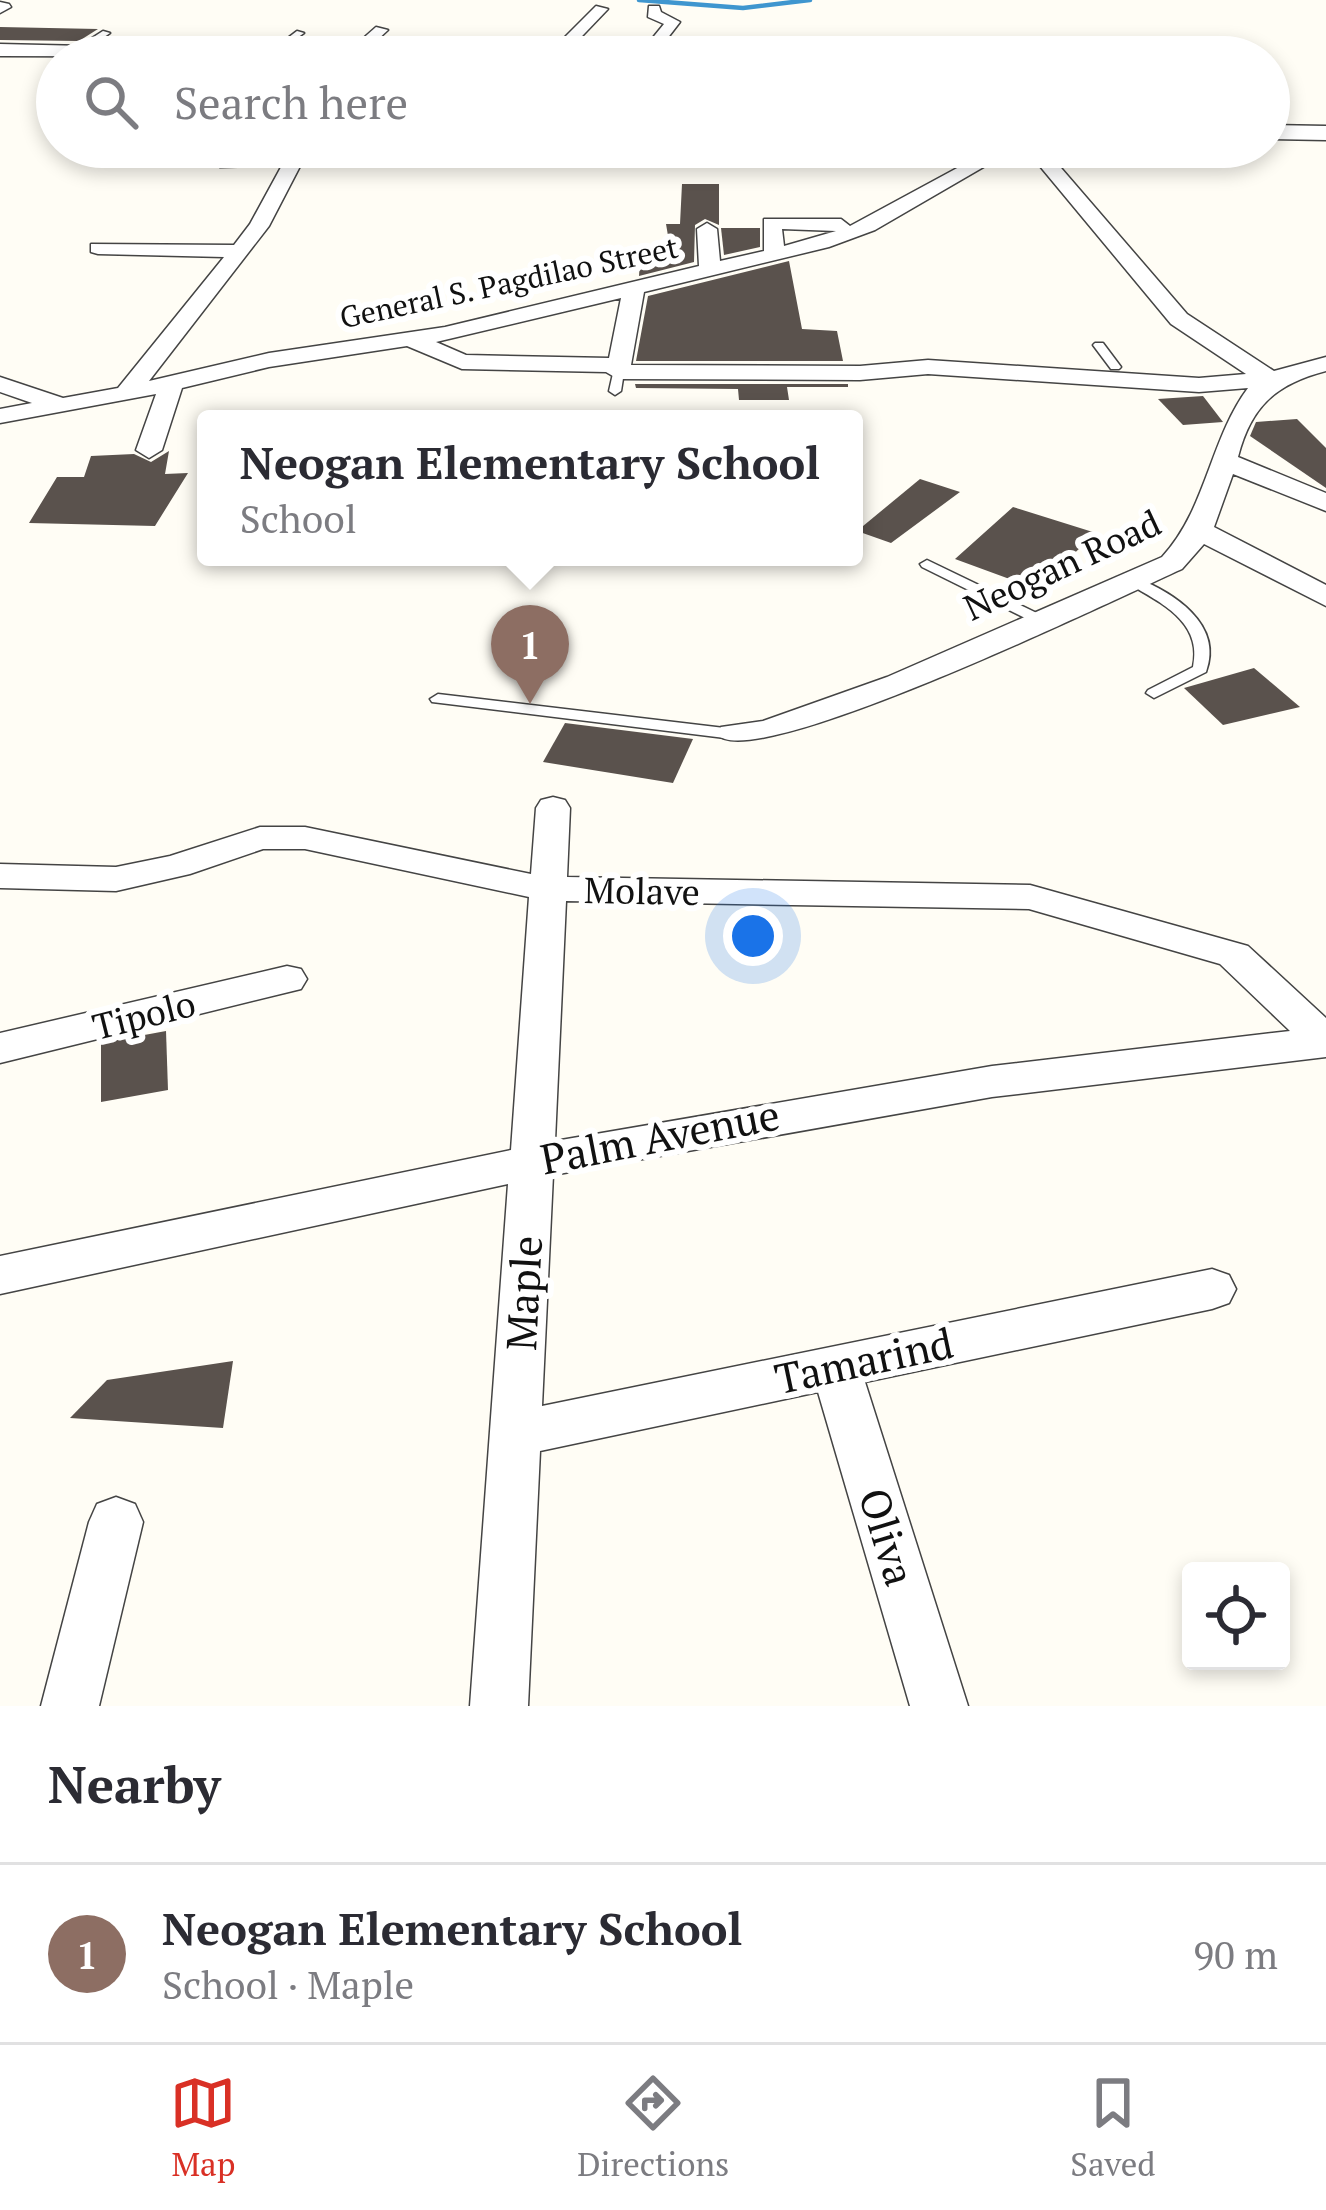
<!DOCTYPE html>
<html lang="en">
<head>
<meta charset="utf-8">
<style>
	body { margin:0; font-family:"PT Serif",serif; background:#f7f7f7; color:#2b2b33 }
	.controls { position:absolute; right:36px; bottom:36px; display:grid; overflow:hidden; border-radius:12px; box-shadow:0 6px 18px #0003 }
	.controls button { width:108px; height:108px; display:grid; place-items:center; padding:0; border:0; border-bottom:3px solid #e1e1e2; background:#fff; color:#2b2b33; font:60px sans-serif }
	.you { position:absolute; left:753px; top:936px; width:42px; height:42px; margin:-30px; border:9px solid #fff; border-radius:50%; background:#1a73e8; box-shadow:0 0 0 18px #1a73e833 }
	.badge { display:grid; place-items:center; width:78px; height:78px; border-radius:50%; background:#d93025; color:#fff; font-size:39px; font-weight:700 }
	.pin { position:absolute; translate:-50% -99px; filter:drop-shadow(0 3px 6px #0008) }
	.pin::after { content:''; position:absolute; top:63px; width:42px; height:36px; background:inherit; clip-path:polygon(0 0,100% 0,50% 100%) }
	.popup { position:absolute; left:197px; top:410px; width:666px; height:156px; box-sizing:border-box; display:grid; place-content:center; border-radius:12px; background:#fff; filter:drop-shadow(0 3px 9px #0005); font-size:39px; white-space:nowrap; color:#7c7c81 }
	.popup b { font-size:45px; color:#2b2b33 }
	.popup::after { content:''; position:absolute; left:50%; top:100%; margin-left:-24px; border:24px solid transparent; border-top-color:#fff }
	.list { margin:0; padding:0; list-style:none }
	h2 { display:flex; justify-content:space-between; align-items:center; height:156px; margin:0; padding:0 48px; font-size:51px }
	h2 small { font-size:39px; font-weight:400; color:#7c7c81 }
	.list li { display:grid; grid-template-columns:78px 1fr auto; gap:36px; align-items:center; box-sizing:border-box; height:180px; padding:0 48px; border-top:3px solid #e1e1e2 }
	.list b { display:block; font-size:45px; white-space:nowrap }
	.list p { margin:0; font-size:39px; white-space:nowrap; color:#7c7c81 }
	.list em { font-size:39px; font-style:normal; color:#7c7c81 }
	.icon { flex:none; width:66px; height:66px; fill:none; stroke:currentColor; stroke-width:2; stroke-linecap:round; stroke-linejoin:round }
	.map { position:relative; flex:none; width:1326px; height:1706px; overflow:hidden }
	.search { position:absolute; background:#fff; box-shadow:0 6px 18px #0003; left:36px; right:36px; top:36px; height:132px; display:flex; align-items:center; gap:30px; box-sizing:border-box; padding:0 42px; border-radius:66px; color:#7c7c81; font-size:45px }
	.sheet { height:336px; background:#fff }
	nav { display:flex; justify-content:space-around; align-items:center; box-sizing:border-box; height:168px; border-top:3px solid #e1e1e2; background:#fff; font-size:33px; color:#7c7c81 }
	nav a { display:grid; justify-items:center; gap:6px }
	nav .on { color:#d93025 }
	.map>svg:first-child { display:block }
</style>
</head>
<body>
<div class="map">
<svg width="1326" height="1706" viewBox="0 0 1326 1706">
	<rect width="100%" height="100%" fill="#fffdf5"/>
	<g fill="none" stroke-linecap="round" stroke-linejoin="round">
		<path stroke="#3f96cf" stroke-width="4.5" d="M639,0L743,8L810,0"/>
	</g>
	<g fill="#5a524d">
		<path d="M0,27L98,29L79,41L0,40Z"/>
		<path d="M682,184H719V225L705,219L695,225L694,262L639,276L640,259H672L666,224H680Z"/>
		<path d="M721,228H760V247L724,255Z"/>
		<path d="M789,261L802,329L837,331L843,361H636L648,296Z"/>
		<path d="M635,384H848V387H787L789,400H739L738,389L636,388Z"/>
		<path d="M1203,396L1223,422L1183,425L1158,399Z"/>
		<path d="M1297,419L1326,448V488L1250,436L1256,422Z"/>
		<path d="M169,451L165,474L188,473L155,526L29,523L57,477H84L91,456L134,454L151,462Z"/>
		<path d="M920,479L960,492L891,543L857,531Z"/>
		<path d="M1013,507L1096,533L1065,562L1080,569L1040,588L1019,577L1015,581L955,559Z"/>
		<path d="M1254,668L1300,707L1223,725L1184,688Z"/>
		<path d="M565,723L693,739L673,783L543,762Z"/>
		<path d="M166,1031L168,1090L101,1102V1043Z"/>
		<path d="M233,1361L223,1428L70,1418L107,1380Z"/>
	</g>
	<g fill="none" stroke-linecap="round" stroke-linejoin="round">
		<g stroke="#444" stroke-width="3">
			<g id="service">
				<path d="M103,31L110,33L81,53H75V49Z"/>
				<path d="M297,31L304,33L270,57H263Z"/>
				<path d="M291,160L294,165L220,167L215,164L220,161Z"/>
				<path d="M1095,343H1103L1121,367L1119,369H1111L1093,345Z"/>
				<path d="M614,369L624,372L621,391L615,395L609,391Z"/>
				<path d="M927,560L1045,617L1047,620L1045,623H1035L922,567L920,564Z"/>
				<path d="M1134,577C1173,592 1224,624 1206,672L1154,698L1146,693L1148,690L1193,667C1203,622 1161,603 1129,584L1127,581Z"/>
				<path d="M438,694L733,729L741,734L733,739L432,702L430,699Z"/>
			</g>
		</g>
		<g stroke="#444" stroke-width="3">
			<g id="minor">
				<path d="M0,2L9,4L11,7L0,13Z"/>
				<path d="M596,6L608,9L562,57H545Z"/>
				<path d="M649,6H659L661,12L680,22L653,57H637L664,24L648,17Z"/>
				<path d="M376,27L388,30L359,57H342Z"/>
				<path d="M292,147H310L269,226L149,381L269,353L445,327L699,266L697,229L707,223L717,229L720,261L764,251V219H841L850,226L996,147H1018L875,230L829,247L644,292L631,365L860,366L928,360L1199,378L1246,374L1171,324L1024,147H1043L1187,314L1274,371L1326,357V371C1276,384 1251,406 1238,457L1326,493V511L1233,474L1214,527L1326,585V606L1204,544L1182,569C1124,595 750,777 717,734L721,727L763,721L887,677L1162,557C1207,508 1209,441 1248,388L1199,392L928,374L860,380L618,379L606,372L462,369L407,346L269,367L182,388L162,450L149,458L136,450L156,394L0,423V409L32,403L0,392V377L63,398L118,388L224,257L98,254L91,252V244L234,245L250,224ZM782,229L836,231L784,246ZM621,298L609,358L466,355L436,342Z"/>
				<path d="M553,797L565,800L570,808L567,877L1030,885L1248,946L1326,1018V1057L992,1097L553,1175L542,1406L1212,1269L1229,1275L1236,1289L1229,1303L1212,1309L865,1382L968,1706H910L818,1392L540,1451L528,1706H470L508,1184L0,1294V1256L511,1150L529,897L305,849H263L190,874L116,891L0,888V864L116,867L170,856L260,827H305L531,874L536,808L541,800ZM566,901L1029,909L1220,964L1290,1031L992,1066L555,1141Z"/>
				<path d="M287,966L301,969L307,979L301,989L0,1063V1033Z"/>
				<path d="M116,1497L135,1504L143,1522L99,1706H41L89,1522L97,1504Z"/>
			</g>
		</g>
		<g stroke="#444" stroke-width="3">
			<g id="tertiary">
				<path d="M0,44L305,51L315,57L0,56Z"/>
				<path d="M1269,125L1326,126V140L1269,139Z"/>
			</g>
		</g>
		<use href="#service" fill="#fff" fill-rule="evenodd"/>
		<use href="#minor" fill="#fff" fill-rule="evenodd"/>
		<use href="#tertiary" fill="#fff" fill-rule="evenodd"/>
	</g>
	<g text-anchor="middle" stroke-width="12" stroke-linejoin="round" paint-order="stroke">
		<g font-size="30" fill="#111" stroke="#fff">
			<text transform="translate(509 283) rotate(-12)" y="10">General S. Pagdilao Street</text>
		</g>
		<g font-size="36" fill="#111" stroke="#fff">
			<text transform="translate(1062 565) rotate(-25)" y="13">Neogan Road</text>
			<text transform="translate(642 891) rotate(1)" y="13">Molave</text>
			<text transform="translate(144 1015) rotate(-14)" y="13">Tipolo</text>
		</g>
		<g font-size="42" fill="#111" stroke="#fff">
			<text transform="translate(660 1137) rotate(-11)" y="15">Palm Avenue</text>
			<text transform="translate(524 1293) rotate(-87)" y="15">Maple</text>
			<text transform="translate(864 1361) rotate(-12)" y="15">Tamarind</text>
			<text transform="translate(887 1537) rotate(73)" y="15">Oliva</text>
		</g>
	</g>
</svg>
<div class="controls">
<button><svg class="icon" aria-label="locate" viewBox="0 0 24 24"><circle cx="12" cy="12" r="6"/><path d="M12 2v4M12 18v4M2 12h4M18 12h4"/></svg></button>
</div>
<div class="you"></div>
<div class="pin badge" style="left:530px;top:704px;background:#8d6e63">1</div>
<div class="popup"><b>Neogan Elementary School</b>School</div>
<div class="search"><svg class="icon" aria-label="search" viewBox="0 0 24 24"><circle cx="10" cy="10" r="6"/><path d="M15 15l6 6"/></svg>Search here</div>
</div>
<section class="sheet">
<h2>Nearby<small></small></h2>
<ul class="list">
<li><span class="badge" style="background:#8d6e63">1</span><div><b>Neogan Elementary School</b><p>School · Maple</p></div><em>90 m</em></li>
</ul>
</section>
<nav>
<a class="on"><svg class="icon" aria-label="map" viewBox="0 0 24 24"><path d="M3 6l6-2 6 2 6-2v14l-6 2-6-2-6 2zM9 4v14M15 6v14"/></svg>Map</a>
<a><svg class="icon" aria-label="directions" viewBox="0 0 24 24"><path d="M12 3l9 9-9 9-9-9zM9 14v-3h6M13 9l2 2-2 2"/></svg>Directions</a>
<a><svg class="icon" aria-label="saved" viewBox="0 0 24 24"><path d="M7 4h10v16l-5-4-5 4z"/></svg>Saved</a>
</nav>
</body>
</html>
